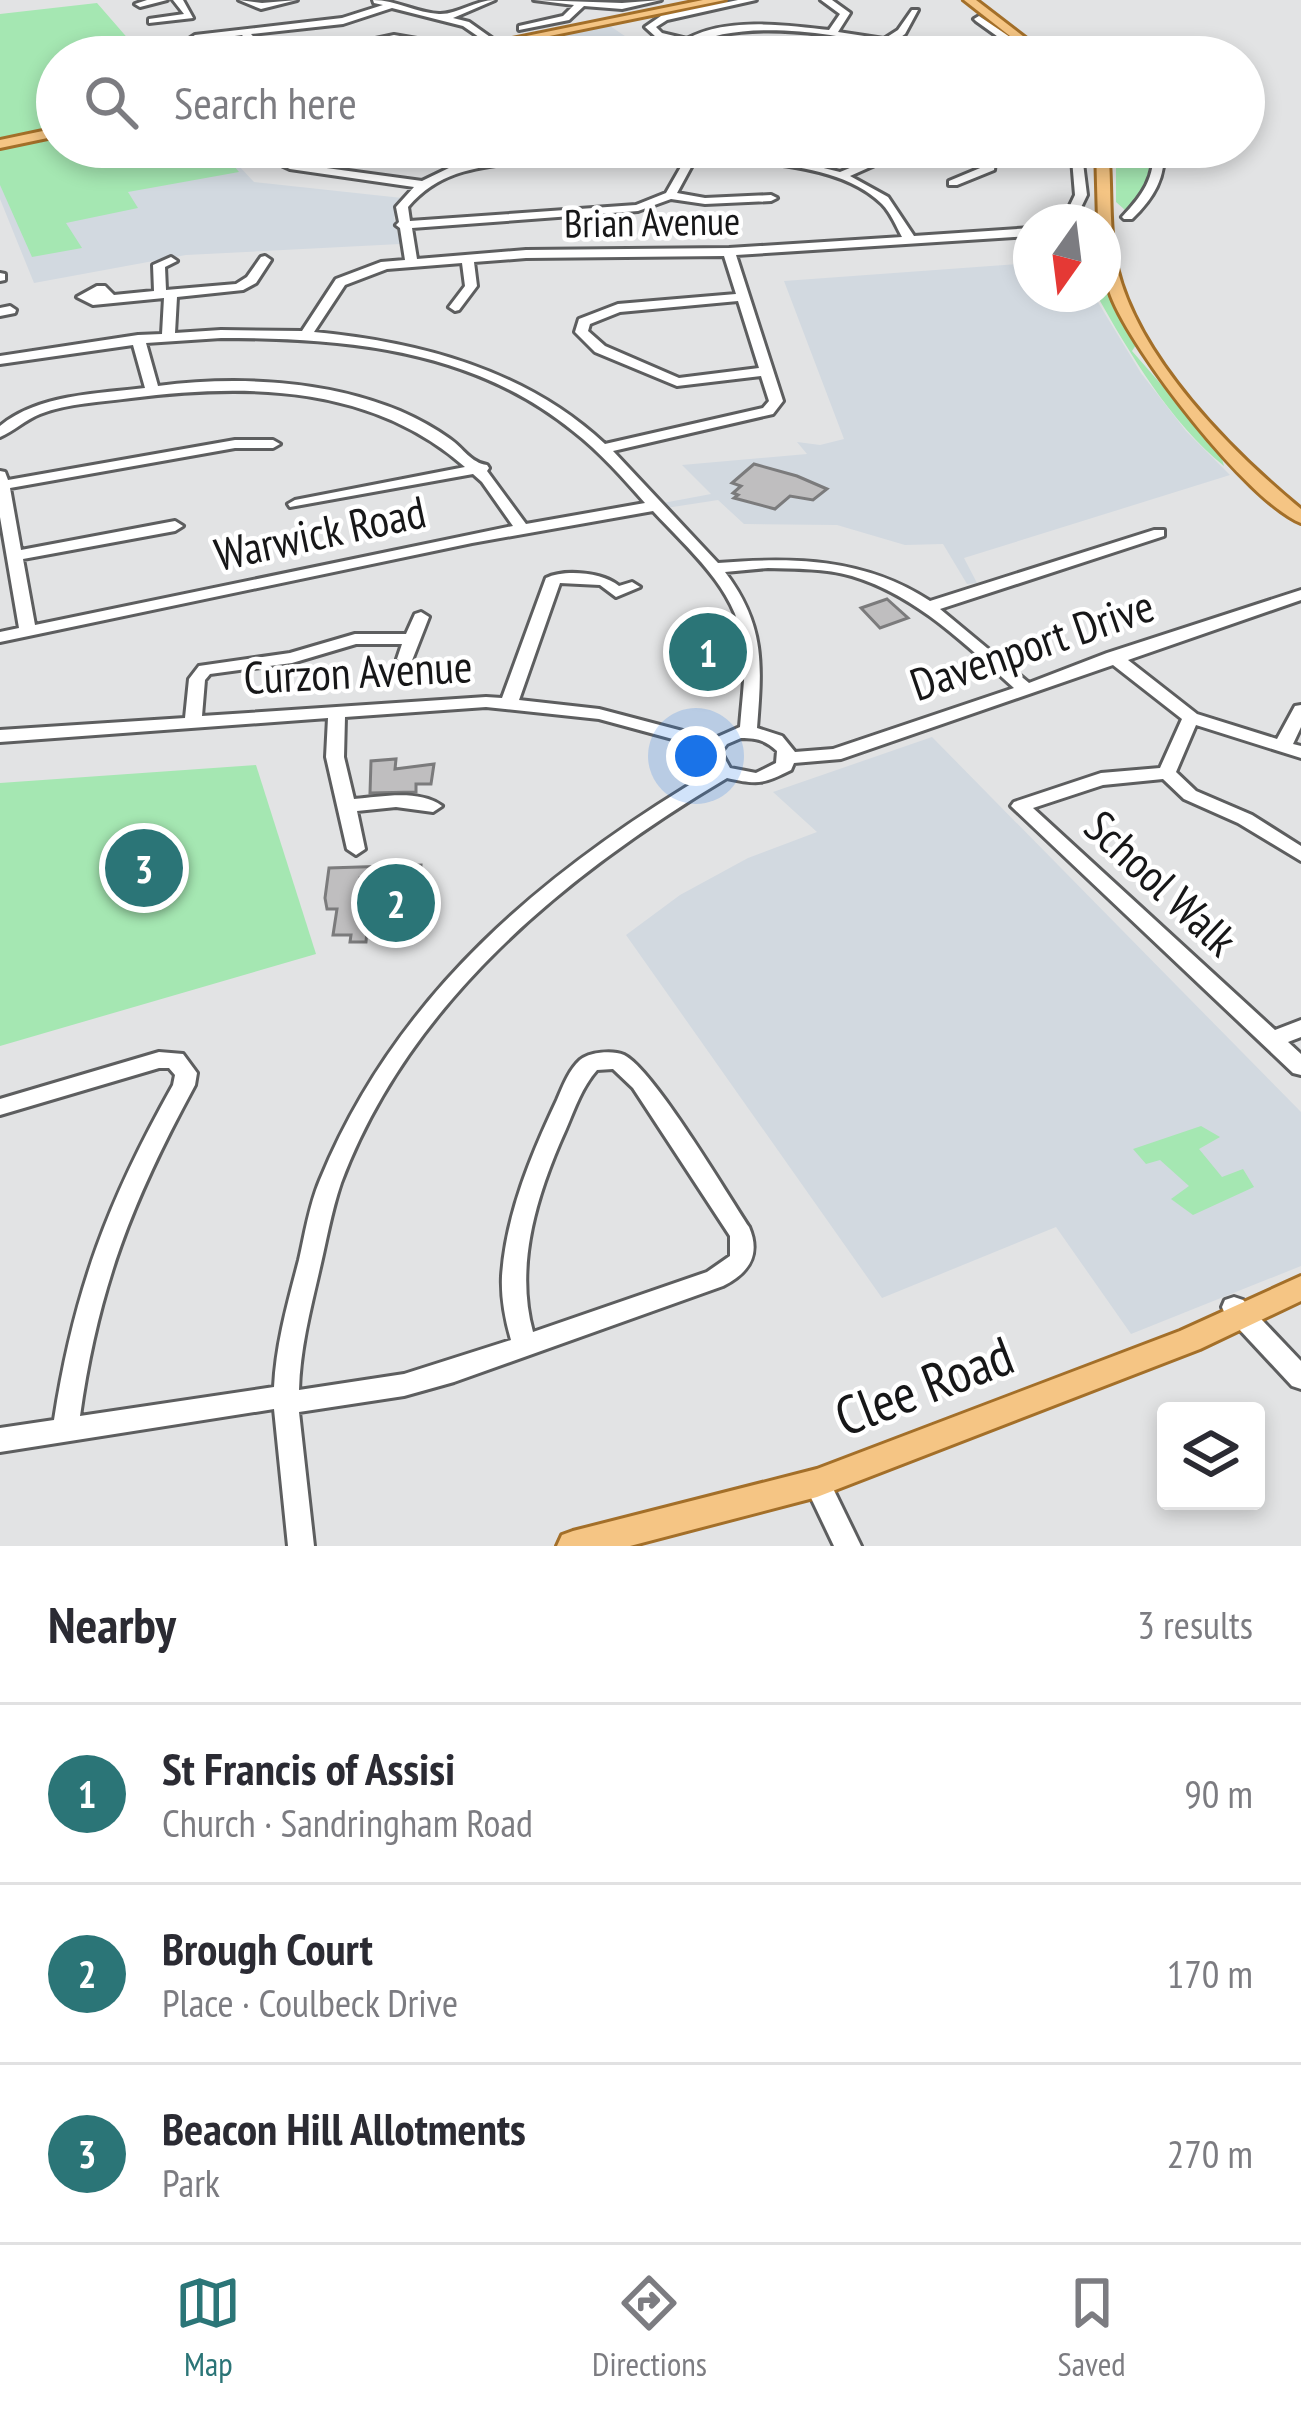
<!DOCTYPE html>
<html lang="en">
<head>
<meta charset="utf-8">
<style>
	body { margin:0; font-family:"PT Sans Narrow",sans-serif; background:#f2f2f3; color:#2b2b33 }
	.controls { position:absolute; right:36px; bottom:36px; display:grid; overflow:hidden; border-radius:12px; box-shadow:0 6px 18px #0003 }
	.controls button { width:108px; height:108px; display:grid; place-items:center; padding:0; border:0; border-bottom:3px solid #e1e1e2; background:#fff; color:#2b2b33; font:60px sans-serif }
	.compass { position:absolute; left:1013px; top:204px; width:108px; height:108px; border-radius:50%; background:#fff; box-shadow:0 6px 18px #0003; rotate:194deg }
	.you { position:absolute; left:696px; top:756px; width:42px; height:42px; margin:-30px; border:9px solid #fff; border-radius:50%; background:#1a73e8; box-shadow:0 0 0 18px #1a73e833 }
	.badge { display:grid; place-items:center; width:78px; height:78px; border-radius:50%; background:#2b7577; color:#fff; font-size:39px; font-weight:700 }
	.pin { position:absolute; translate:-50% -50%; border:6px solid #fff; box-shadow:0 3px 12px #0006 }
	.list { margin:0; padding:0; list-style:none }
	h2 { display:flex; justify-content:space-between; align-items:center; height:156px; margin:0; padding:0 48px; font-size:51px }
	h2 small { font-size:39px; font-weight:400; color:#7c7c81 }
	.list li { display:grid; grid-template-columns:78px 1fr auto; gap:36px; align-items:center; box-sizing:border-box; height:180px; padding:0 48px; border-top:3px solid #e1e1e2 }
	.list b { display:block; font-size:45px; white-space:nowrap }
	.list p { margin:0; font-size:39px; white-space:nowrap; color:#7c7c81 }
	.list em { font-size:39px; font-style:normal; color:#7c7c81 }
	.icon { flex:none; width:66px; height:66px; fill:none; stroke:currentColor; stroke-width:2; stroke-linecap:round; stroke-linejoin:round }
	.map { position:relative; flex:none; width:1301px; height:1546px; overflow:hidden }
	.search { position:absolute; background:#fff; box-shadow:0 6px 18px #0003; left:36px; right:36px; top:36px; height:132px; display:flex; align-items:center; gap:30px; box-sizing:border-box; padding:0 42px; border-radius:66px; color:#7c7c81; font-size:45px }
	.sheet { height:696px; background:#fff }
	nav { display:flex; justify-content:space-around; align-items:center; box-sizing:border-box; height:168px; border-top:3px solid #e1e1e2; background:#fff; font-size:33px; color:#7c7c81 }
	nav a { display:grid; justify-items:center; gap:6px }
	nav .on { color:#2b7577 }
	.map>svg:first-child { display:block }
</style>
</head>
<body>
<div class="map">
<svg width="1301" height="1546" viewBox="0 0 1301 1546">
	<rect width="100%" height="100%" fill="#e2e3e4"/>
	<g fill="#d2d9e0">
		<path d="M610,26L656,57H541L520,44Z"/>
		<path d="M57,137V147H221L254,182L402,198L394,217L400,244L186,255L34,283L0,199V148Z"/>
		<path d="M1031,263V294H1093L1141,373L1186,431L1230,475L964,558L977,583L967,584L943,544L905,545L837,525L744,524L718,500L666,508L663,503L711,494L682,465L807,454L797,442L820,445L844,439L784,281Z"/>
		<path d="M932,737L1301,1112V1266L1131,1334L1056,1227L882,1298L626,935L680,895L748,858L817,832L773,792Z"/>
	</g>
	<g fill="#a5e7b2">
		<path d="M97,3L144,57H57V128L0,139V14Z"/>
		<path d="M57,138V147H218L239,172L128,192L138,208L66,223L82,248L32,257L0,185V149Z"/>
		<path d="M1123,148L1152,151L1145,190L1125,210L1116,202V151Z"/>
		<path d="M1103,278L1136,345L1132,351L1220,452L1224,466C1170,422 1130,354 1096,294H1103Z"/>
		<path d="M256,765L316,954L0,1046V783Z"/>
		<path d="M1201,1126L1220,1137L1199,1149L1222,1177L1243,1169L1254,1187L1193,1215L1171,1199L1189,1186L1160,1160L1146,1164L1133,1149Z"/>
	</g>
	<g fill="#bfbebf" stroke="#7b7b7c" stroke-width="3">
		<path d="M754,464L797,476L827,489L813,500L790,496L775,509L734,498L738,495L733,493L741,486L732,483Z"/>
		<path d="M887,599L908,618L880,628L861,608Z"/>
		<path d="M396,759L395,769L434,764L431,784H416V792L370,793L371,761Z"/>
		<path d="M421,865L419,897L406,907L379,908L382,878H360L357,908L369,907L366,942H350L351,935H333L337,909H327L325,898L329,868Z"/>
	</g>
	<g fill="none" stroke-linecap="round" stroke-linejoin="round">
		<g stroke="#5d5e5f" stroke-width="6">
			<g id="minor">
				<path d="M147,0H167L140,7L135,4Z"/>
				<path d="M173,0H183L193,18L149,23V19L184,14Z"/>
				<path d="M239,0L262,3L297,0L261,9Z"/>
				<path d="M373,0C396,0 417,13 439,14C457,15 475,0 495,0L453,18L469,22L500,44L492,46L463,26L392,8L343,24L251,34L272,57H262L242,35L198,41L187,48L193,57H183L177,47L195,35L342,18L383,5L374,3Z"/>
				<path d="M534,0L622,3L661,0L622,9L584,6L569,20L519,30V26L563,16L574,5Z"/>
				<path d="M738,0H756L667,20L656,27L662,33L687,39C727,17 786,25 829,30L840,14L821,0H832L850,13L838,32L884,39L898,30L912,10H918L905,34L894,42L941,57C922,57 904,49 885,45C829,33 739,18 687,47L698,57H687L676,46L680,43L656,37L645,27L661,16Z"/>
				<path d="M979,16L1023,46L1026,57H1016L1015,49L976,21L974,19Z"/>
				<path d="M394,35L417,39L422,48L414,50L410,43L394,41L348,49L343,46Z"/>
				<path d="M740,54H810L815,57H735Z"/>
				<path d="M266,147H277L285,159L297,164L422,181L451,167L477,160L553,147H571C515,174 455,152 408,207L410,221L636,205L666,193L686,158L622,150L617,147L759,157L795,161L840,172L901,147H915L850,176L888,197L914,236L1031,228V236L736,255L783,401L773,414L613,451L718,563C794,557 864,558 930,601L1154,530H1164V536L940,609L1029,683L1107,653L1301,590V600L1128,660L1197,714L1277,739L1295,706L1301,705V727L1293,744L1301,746V758L1196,725L1176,772L1196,791L1252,815L1301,846V861L1238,823L1184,799L1163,779L1103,785L1033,808L1275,1030L1301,1020V1037L1288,1042L1301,1054V1075L1293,1073L1011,806L1014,802L1101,773L1160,768L1182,719L1113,665L841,759L794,763L791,770C763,784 758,785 727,778C566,874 409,1002 341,1183C331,1212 326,1243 319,1272C310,1311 300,1350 299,1390L404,1374L511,1340C505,1319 501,1298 502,1276C506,1215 531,1155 557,1100C563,1086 569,1070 580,1060C589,1052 613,1050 624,1055C653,1069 727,1194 749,1227C761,1255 749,1273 723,1286L454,1382L404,1396L299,1412L314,1546H288L274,1409L0,1452V1428L54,1420C74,1290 109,1199 173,1085L175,1075L169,1068H159L0,1115V1099L159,1052L183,1054L197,1073L195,1085C133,1199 98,1287 80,1416L274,1387C276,1344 288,1302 299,1260C305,1234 309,1206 320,1180C396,994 545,870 714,770L703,752L706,748L599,719L486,707L345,717L344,757L354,799C381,797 419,789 442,806L433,812L396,807L357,811L365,849L356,855L347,849L326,757L328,718L0,742V730L185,718L189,679L199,666L290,653L355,634H406L415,614L421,612L429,617L411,663L405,664L397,659L402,644H356L292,663L210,674L205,680L202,716L486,697L502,698L546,578C564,569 603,572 619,586L632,582L640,587L616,597L600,585L560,583L519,700L599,709L713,739L740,727C742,699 747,670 743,642C735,588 688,549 653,511L472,543L0,642V632L19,628L0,517V471L5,472L8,480L235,440H273L280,444L273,448H235L10,488L21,550L175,521L183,526L175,531L23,559L35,625L513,526L482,482L473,474L290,507L288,504L295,500L465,467C372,385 248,383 131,398C101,402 68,403 40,414C25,420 14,431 0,437V426C39,394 97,394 145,388L133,345L0,364V356L138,335L162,334L164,298L93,305L77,297L97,286H105L114,295L154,291L153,265L171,257L177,261L165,267L166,290L236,284L247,277L261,257L265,256L271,260L256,283L243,290L177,297L175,333L221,330L302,331L336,279L381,262L405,260L400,228L396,225L399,222L396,207L414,187L290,169L277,163ZM696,158C752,162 840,162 882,204C891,213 896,226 902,237L729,248L526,250L417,259L412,228L638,211L671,199L705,204L771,201L777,198L771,195L705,198L677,193ZM724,256L736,294L618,304L579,319L575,332L595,352L677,386L761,376L769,401L763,408L605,444C526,370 420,342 314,332L345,285L387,269L462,263L465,286L449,307L455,311L459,310L477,286L474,262L526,258ZM738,301L759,368L679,378L605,346L588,331L590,324L620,312ZM221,338C346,338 472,349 573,431C600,452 623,478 645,503L526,524L487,471L489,468L487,465C471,463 463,448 450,439C435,428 416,418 400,411C326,380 237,376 158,386L146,343ZM768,568C796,569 825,568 852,576C916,595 966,645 1014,688L833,749L795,752L782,736L757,728C762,664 765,625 725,572ZM741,738C756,738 766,740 777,751L776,763L756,773L730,768L721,752L727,744ZM613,1069L633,1088L730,1236V1256L707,1272L533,1332C514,1264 538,1191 566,1129C575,1108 582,1087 597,1070Z"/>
				<path d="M977,147H988L996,155L994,170L957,185H949V181L985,166L986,158Z"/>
				<path d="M1071,147H1081L1087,195L1074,222H1062L1075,195Z"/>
				<path d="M1153,147H1163C1167,177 1153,199 1132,219H1124L1122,217C1142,196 1156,177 1153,147Z"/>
				<path d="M0,273L5,274V280L0,281Z"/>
				<path d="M10,306L16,310L15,313L0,316V308Z"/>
				<path d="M1234,1297L1243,1300L1301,1361V1389L1292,1386L1225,1314L1222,1307L1225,1300Z"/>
				<path d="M817,1471L826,1474L861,1546H834L804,1483L808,1474Z"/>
			</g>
		</g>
		<g stroke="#a36f29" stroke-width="6">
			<g id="major">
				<path d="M703,0H725L447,57H423Z"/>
				<path d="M964,0H976L1050,57H1037Z"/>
				<path d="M57,128V136L0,148V140Z"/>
				<path d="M1096,147H1108C1112,187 1108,229 1117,268C1139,359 1231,451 1301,509V523C1247,501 1132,351 1111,296C1102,271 1103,248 1103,222H1098Z"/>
				<path d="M1301,1276V1301L1200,1349L817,1497L630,1546H557L562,1535L573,1531L817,1469L1180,1331Z"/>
			</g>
		</g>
		<use href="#minor" fill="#fff" fill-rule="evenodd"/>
		<use href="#major" fill="#f5c584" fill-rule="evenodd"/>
	</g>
	<g text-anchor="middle" stroke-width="9" stroke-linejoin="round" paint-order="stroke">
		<g font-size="39" fill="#171718" stroke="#fff">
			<text transform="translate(652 222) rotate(-1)" y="14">Brian Avenue</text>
		</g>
		<g font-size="45" fill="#171718" stroke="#fff">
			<text transform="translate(320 533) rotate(-12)" y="16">Warwick Road</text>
			<text transform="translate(1032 645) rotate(-19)" y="16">Davenport Drive</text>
			<text transform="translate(358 672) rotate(-3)" y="16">Curzon Avenue</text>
			<text transform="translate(1161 883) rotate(43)" y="16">School Walk</text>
		</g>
		<g font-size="54" fill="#171718" stroke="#fff">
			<text transform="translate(924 1386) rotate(-21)" y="19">Clee Road</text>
		</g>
	</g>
</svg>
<div class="controls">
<button><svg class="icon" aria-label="layers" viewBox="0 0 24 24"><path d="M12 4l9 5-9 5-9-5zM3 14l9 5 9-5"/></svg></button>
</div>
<svg class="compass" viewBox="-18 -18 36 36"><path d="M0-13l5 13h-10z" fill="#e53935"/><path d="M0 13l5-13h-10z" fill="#7c7c81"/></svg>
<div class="you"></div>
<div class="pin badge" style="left:708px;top:652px">1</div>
<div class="pin badge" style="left:396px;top:903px">2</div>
<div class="pin badge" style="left:144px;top:868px">3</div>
<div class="search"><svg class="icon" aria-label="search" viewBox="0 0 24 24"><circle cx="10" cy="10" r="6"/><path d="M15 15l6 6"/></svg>Search here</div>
</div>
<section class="sheet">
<h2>Nearby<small>3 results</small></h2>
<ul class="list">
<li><span class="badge">1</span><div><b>St Francis of Assisi</b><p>Church · Sandringham Road</p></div><em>90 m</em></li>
<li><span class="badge">2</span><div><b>Brough Court</b><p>Place · Coulbeck Drive</p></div><em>170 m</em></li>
<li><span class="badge">3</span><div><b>Beacon Hill Allotments</b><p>Park</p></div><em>270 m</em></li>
</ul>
</section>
<nav>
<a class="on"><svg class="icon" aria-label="map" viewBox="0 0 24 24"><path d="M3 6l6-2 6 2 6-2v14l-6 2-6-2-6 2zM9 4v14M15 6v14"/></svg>Map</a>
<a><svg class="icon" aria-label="directions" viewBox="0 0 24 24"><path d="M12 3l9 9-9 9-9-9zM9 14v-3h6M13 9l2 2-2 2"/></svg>Directions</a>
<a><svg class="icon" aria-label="saved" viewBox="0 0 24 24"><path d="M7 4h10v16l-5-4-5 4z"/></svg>Saved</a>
</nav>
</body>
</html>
